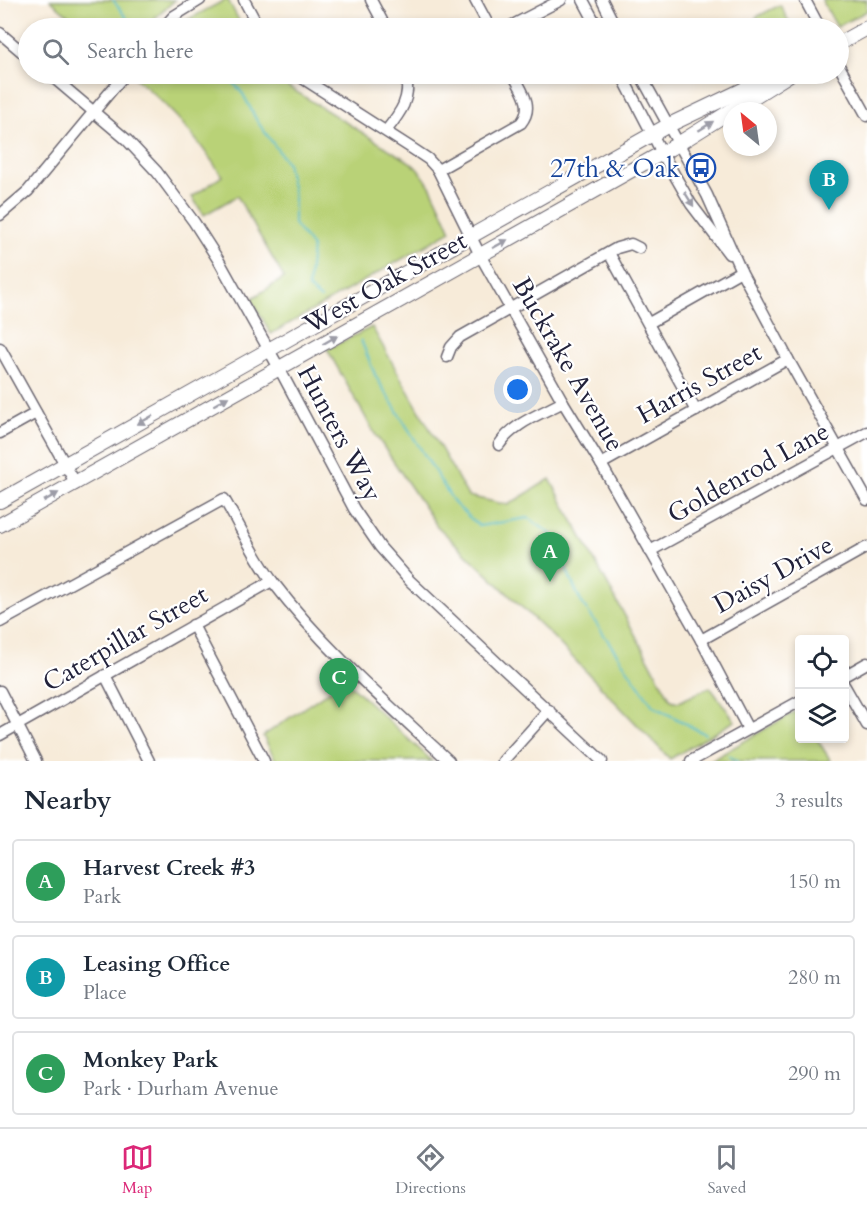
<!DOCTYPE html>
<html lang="en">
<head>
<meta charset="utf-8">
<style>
	body { margin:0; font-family:Cardo,serif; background:#f6f6f7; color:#1f2937 }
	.controls { position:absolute; right:18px; bottom:18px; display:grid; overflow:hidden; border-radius:6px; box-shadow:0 3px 9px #0003 }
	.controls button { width:54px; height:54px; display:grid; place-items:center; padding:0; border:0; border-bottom:2px solid #e0e1e3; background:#fff; color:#1f2937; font:30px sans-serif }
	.compass { position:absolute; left:723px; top:102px; width:54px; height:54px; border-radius:50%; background:#fff; box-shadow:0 3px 9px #0003; rotate:331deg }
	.you { position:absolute; left:518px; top:390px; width:21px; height:21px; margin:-15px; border:4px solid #fff; border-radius:50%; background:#1a73e8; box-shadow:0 0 0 9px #1a73e833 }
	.badge { display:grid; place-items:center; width:39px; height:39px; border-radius:50%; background:#db2777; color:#fff; font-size:20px; font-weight:700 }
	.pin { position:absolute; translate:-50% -50px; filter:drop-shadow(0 2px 3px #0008) }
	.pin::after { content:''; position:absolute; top:32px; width:21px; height:18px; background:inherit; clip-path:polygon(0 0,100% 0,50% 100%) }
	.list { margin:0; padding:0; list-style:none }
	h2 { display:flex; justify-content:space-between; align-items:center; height:78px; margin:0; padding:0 24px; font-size:26px }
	h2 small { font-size:20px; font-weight:400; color:#747a83 }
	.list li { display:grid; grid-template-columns:39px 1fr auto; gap:18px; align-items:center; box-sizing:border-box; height:84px; margin:0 12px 12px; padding:0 12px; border:2px solid #e0e1e3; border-radius:6px }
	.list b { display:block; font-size:22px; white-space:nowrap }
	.list p { margin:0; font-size:20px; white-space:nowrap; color:#747a83 }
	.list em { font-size:20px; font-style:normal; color:#747a83 }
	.icon { flex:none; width:33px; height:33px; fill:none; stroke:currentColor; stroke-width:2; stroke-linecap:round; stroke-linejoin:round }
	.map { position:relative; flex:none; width:867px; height:761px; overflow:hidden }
	.search { position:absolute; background:#fff; box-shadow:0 3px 9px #0003; left:18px; right:18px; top:18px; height:66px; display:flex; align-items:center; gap:15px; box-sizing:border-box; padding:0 21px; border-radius:33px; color:#747a83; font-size:22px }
	.sheet { height:366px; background:#fff }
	nav { display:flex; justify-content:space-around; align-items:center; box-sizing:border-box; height:84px; border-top:2px solid #e0e1e3; background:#fff; font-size:16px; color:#747a83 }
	nav a { display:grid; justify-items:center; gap:3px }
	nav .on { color:#db2777 }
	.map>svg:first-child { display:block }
</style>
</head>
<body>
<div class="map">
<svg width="867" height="761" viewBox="0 0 867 761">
	<rect width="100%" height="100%" fill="#fff"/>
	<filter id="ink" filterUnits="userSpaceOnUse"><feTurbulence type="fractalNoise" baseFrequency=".0167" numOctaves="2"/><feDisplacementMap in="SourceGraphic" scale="12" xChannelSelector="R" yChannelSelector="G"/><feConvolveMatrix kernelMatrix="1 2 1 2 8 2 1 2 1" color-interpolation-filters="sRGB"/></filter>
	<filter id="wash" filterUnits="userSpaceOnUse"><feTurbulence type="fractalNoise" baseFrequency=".008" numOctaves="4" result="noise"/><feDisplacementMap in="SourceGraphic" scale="24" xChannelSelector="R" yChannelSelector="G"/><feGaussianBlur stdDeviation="1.35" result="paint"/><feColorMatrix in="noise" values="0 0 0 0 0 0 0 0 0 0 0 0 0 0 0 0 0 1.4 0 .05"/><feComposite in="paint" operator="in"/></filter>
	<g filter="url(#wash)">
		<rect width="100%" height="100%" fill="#f7ebd9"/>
		<g fill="#b9d277" stroke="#6e7a59" stroke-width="1.5">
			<path d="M50,0H175L144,28H84Z"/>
			<path d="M225,0H228L243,28H177L185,21Z"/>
			<path d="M822,0H867V11L837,27Z"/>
			<path d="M780,5L792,27L789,28H762L756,17Z"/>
			<path d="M138,74H273L287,86L410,162C431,179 440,207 451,231L271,334L251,299L284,278L237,196L204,215L192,197L222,176C198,139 169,105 135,78Z"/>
			<path d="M372,327L468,496L508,505L550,479L671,700L679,702L710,687L735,721L670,759L553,637L437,526L375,434L327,349Z"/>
			<path d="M345,680L432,761H276L263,736Z"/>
			<path d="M798,710L799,713L800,738L817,739L831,761H710Z"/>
		</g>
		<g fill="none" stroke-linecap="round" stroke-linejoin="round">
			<g stroke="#4ebac9" stroke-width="2">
				<path d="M113,0L134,28"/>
				<path d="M226,74L243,94L257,121L287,163L294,197V224L312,247L308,288L321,299"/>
				<path d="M361,340L376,377L455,504L479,526L528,518L551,534L580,600L653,706L705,734"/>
				<path d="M728,755L737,761"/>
			</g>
		</g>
	</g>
	<g filter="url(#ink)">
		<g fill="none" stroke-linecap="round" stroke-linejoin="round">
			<g stroke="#6d6872" stroke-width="13">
				<g id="minor">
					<path d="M244,0L259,28"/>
					<path d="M371,0L386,28"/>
					<path d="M475,0L490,28"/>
					<path d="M583,0L598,28"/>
					<path d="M602,0L616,28"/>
					<path d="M805,0L820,28"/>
					<path d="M163,28L174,16L200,0"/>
					<path d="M507,28L561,0"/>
					<path d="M0,33L28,57"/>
					<path d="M838,64L867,116"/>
					<path d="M49,74L127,140L157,172L194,222L219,261L279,368L354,509L380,547L410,581L602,761"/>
					<path d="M296,74L413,149L428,159L438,170L480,255L563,402L601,464L701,640L748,729"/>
					<path d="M621,74L662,153L691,204L729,254"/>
					<path d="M640,74L707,195L741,271L788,359L867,500"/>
					<path d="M386,131C401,112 411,99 406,74"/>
					<path d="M438,170L521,123C535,106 521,90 513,74"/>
					<path d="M0,215L28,191L125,74"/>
					<path d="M609,253L696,411"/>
					<path d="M649,323L741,271"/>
					<path d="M0,348L76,484"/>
					<path d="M447,357L451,347L460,337L617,248L631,244L639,248"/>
					<path d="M0,433L36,413"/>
					<path d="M499,445C513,423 541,414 563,402"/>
					<path d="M601,464L788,359"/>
					<path d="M650,551L867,432"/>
					<path d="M0,622L224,499C240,526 254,557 273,582C324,649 388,704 449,761"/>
					<path d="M193,625L264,761"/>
					<path d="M701,640L867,547"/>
					<path d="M105,675L149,761"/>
					<path d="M844,676L867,663"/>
					<path d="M844,685L867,725"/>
					<path d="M0,691L36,761"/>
					<path d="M0,735L272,581"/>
					<path d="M503,761L549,710"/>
					<path d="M691,761L800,701"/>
				</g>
			</g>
			<g stroke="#6d6872" stroke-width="16">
				<g id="major">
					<path d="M838,44L867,28"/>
					<path d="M0,501L667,126L776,74"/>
					<path d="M0,525L678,144L790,74"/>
				</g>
			</g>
			<use href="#minor" stroke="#fff" stroke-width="10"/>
			<use href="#major" stroke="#fff" stroke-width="14"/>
		</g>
		<defs><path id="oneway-solid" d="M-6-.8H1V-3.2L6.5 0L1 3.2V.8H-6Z" transform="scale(1.5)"/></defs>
		<g fill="#9c9ca7">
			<use href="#oneway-solid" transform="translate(706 126) rotate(-32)"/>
			<use href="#oneway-solid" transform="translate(689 199) rotate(58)"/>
			<use href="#oneway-solid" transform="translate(500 244) rotate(-29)"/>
			<use href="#oneway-solid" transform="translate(330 340) rotate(-30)"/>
			<use href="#oneway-solid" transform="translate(221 401) rotate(-30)"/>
			<use href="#oneway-solid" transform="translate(145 420) rotate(151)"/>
			<use href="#oneway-solid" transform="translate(51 497) rotate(-29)"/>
		</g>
	</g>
	<defs>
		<g id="bus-ring" transform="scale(1.5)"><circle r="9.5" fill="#fff" stroke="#1a4fb4" stroke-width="1.5"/><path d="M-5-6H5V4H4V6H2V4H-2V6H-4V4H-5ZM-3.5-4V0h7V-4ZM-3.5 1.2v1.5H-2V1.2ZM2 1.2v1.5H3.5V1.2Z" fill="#1a4fb4"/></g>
	</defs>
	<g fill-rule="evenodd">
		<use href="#bus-ring" x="701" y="168"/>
	</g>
	<g text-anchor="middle" stroke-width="4.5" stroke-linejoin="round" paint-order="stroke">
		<g font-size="26" fill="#164399" stroke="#fff" text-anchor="end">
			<text x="680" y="177">27th &amp; Oak</text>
		</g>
		<g font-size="26" fill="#22223b" stroke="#fff">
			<text transform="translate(385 282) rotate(-29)" y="9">West Oak Street</text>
			<text transform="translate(569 364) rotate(60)" y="9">Buckrake Avenue</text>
			<text transform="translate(699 383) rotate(-29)" y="9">Harris Street</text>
			<text transform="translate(340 433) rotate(62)" y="9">Hunters Way</text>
			<text transform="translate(748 472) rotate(-29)" y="9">Goldenrod Lane</text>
			<text transform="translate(773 574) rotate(-29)" y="9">Daisy Drive</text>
			<text transform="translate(125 638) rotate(-30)" y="9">Caterpillar Street</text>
		</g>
	</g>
</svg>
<div class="controls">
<button><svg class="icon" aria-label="locate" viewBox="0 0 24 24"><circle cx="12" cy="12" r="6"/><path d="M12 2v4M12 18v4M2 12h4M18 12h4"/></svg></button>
<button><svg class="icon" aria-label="layers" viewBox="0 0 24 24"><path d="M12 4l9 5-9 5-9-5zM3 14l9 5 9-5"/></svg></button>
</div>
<svg class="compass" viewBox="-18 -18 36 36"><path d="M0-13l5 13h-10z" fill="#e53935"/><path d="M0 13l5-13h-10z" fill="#747a83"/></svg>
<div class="you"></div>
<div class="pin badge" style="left:550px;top:582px;background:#2e9e5b">A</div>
<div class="pin badge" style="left:829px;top:210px;background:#0f9aa8">B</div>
<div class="pin badge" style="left:339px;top:708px;background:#2e9e5b">C</div>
<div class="search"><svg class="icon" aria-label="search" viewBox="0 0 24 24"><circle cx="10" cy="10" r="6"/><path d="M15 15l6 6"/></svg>Search here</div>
</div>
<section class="sheet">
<h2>Nearby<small>3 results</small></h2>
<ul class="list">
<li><span class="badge" style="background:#2e9e5b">A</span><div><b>Harvest Creek #3</b><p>Park</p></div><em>150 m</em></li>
<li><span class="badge" style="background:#0f9aa8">B</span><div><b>Leasing Office</b><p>Place</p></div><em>280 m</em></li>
<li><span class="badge" style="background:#2e9e5b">C</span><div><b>Monkey Park</b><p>Park · Durham Avenue</p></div><em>290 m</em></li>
</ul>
</section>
<nav>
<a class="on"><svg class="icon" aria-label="map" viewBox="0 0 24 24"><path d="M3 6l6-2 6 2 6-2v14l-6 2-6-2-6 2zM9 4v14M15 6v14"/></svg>Map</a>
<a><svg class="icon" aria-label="directions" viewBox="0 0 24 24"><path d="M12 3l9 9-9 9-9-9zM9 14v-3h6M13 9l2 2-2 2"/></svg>Directions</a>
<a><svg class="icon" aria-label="saved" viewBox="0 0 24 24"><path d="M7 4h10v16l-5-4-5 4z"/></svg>Saved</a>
</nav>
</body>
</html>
